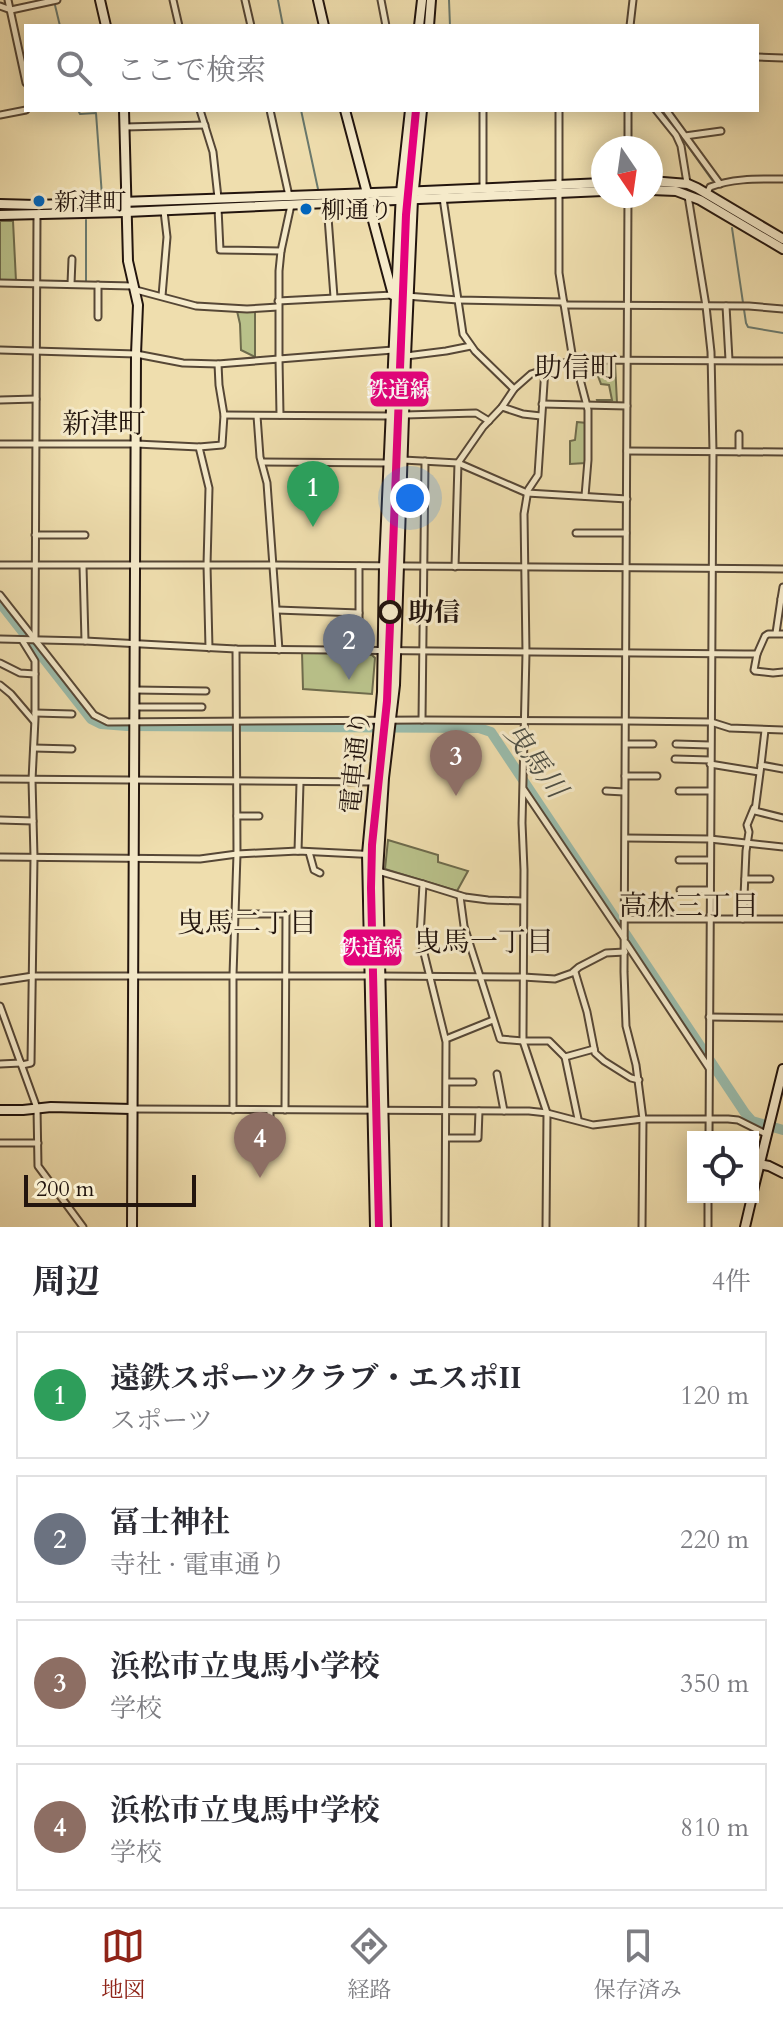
<!DOCTYPE html>
<html lang="ja">
<head>
<meta charset="utf-8">
<style>
	body { margin:0; font-family:Cardo,"Noto Serif JP",serif; background:#f2f2f3; color:#2b2b33 }
	.controls { position:absolute; right:24px; bottom:24px; display:grid; overflow:hidden; border-radius:0px; box-shadow:0 4px 20px #0003 }
	.controls button { width:72px; height:72px; display:grid; place-items:center; padding:0; border:0; border-bottom:2px solid #e1e1e2; background:#fff; color:#2b2b33; font:40px sans-serif }
	.compass { position:absolute; left:591px; top:136px; width:72px; height:72px; border-radius:50%; background:#fff; box-shadow:0 4px 20px #0003; rotate:167deg }
	.scale { position:absolute; left:24px; bottom:20px; width:172px; box-sizing:border-box; padding-left:8px; border:4px solid #23150e; border-top:0; font-size:22px; line-height:28px; white-space:nowrap; color:#23150e; -webkit-text-stroke:6px #f5eaca; paint-order:stroke }
	.you { position:absolute; left:410px; top:498px; width:28px; height:28px; margin:-20px; border:6px solid #fff; border-radius:50%; background:#1a73e8; box-shadow:0 0 0 12px #1a73e833 }
	.badge { display:grid; place-items:center; width:52px; height:52px; border-radius:50%; background:#8f2418; color:#fff; font-size:26px; font-weight:700 }
	.pin { position:absolute; translate:-50% -66px; filter:drop-shadow(0 2px 4px #0008) }
	.pin::after { content:''; position:absolute; top:42px; width:28px; height:24px; background:inherit; clip-path:polygon(0 0,100% 0,50% 100%) }
	.list { margin:0; padding:0; list-style:none }
	h2 { display:flex; justify-content:space-between; align-items:center; height:104px; margin:0; padding:0 32px; font-size:34px }
	h2 small { font-size:26px; font-weight:400; color:#7c7c81 }
	.list li { display:grid; grid-template-columns:52px 1fr auto; gap:24px; align-items:center; box-sizing:border-box; height:128px; margin:0 16px 16px; padding:0 16px; border:2px solid #e1e1e2; border-radius:0px }
	.list b { display:block; font-size:30px; white-space:nowrap }
	.list p { margin:0; font-size:26px; white-space:nowrap; color:#7c7c81 }
	.list em { font-size:26px; font-style:normal; color:#7c7c81 }
	.icon { flex:none; width:44px; height:44px; fill:none; stroke:currentColor; stroke-width:2; stroke-linecap:round; stroke-linejoin:round }
	.map { position:relative; flex:none; width:783px; height:1227px; overflow:hidden }
	.search { position:absolute; background:#fff; box-shadow:0 4px 20px #0003; left:24px; right:24px; top:24px; height:88px; display:flex; align-items:center; gap:20px; box-sizing:border-box; padding:0 28px; border-radius:0px; color:#7c7c81; font-size:30px }
	.sheet { height:680px; background:#fff }
	nav { display:flex; justify-content:space-around; align-items:center; box-sizing:border-box; height:112px; border-top:2px solid #e1e1e2; background:#fff; font-size:22px; color:#7c7c81 }
	nav a { display:grid; justify-items:center; gap:4px }
	nav .on { color:#8f2418 }
	.map>svg:first-child { display:block }
</style>
</head>
<body>
<div class="map">
<svg width="783" height="1227" viewBox="0 0 783 1227">
	<rect width="100%" height="100%" fill="#efdeae"/>
	<filter id="stains"><feTurbulence type="fractalNoise" baseFrequency=".0025" numOctaves="4"/><feColorMatrix values="0 0 0 0 .2 0 0 0 0 .09 0 0 0 0 .02 0 0 0 .5 -.17"/></filter>
	<radialGradient id="worn" r=".72"><stop offset=".6" stop-color="#630" stop-opacity="0"/><stop offset="1" stop-color="#630" stop-opacity=".3"/></radialGradient>
	<g fill="#b9c18a" stroke="#6e6b4c" stroke-width="2">
		<path d="M0,221H13L16,281L0,280Z"/>
		<path d="M237,311L255,312V357L241,350L240,324Z"/>
		<path d="M615,362L617,403H598L597,400H612L609,385L601,384L593,363Z"/>
		<path d="M577,422L587,423L586,463L570,464V441L575,440Z"/>
		<path d="M302,652L372,655L375,658L372,694L303,689Z"/>
		<path d="M388,840L438,855V862L468,871L457,891L385,869Z"/>
	</g>
	<g fill="none" stroke-linecap="round" stroke-linejoin="round">
		<g stroke="#6a796d" stroke-width="2">
			<path d="M278,0L283,26"/>
			<path d="M449,0L450,26"/>
			<path d="M54,1L60,26"/>
			<path d="M78,110L80,114L96,113L102,196"/>
			<path d="M301,110L318,189"/>
			<path d="M662,110L712,180"/>
			<path d="M732,228L746,323L748,327L783,333"/>
			<path d="M86,282V220"/>
		</g>
		<path stroke="#9abcac" stroke-width="10" d="M0,603L91,719L101,724L127,726L479,728L491,732L745,1113L752,1121L783,1130"/>
		<g stroke="#564736" stroke-width="9">
			<g id="street">
				<path d="M8,0L26,83"/>
				<path d="M173,0L179,26"/>
				<path d="M245,0L251,26"/>
				<path d="M381,0L386,26"/>
				<path d="M0,6L11,10L57,0"/>
				<path d="M630,26L633,0"/>
				<path d="M757,57L783,58"/>
				<path d="M200,110L213,152L218,198"/>
				<path d="M270,110L289,196"/>
				<path d="M483,110V188"/>
				<path d="M559,110V273L573,360"/>
				<path d="M628,110V148"/>
				<path d="M656,110L676,135L681,146L687,183"/>
				<path d="M666,110L720,184"/>
				<path d="M0,115L26,110"/>
				<path d="M125,127L205,125"/>
				<path d="M685,136L721,131"/>
				<path d="M707,193L710,187C733,178 759,179 783,179"/>
				<path d="M628,196L624,972L626,1026L636,1065L643,1119L642,1227"/>
				<path d="M688,196L706,306L711,352L713,452L709,1137"/>
				<path d="M443,198L463,334L475,351L514,389"/>
				<path d="M327,204L334,297"/>
				<path d="M291,205L281,251L279,271V359L393,350"/>
				<path d="M218,208L220,250L281,251"/>
				<path d="M0,283L133,286"/>
				<path d="M71,284L72,259"/>
				<path d="M136,290L196,306L247,309L278,307"/>
				<path d="M162,296L167,237L164,211"/>
				<path d="M278,301L393,295L458,300L564,302"/>
				<path d="M564,305L749,306L783,309"/>
				<path d="M726,306L729,360"/>
				<path d="M98,317V285"/>
				<path d="M0,350L136,354L183,363L218,364L279,359L280,415"/>
				<path d="M406,356L446,351L471,346"/>
				<path d="M575,360L588,410V460L585,496"/>
				<path d="M545,368L538,475L528,490L524,514L526,653L522,823L524,870L523,1034V1041L547,1113L546,1227"/>
				<path d="M0,400L36,399"/>
				<path d="M542,404L627,406"/>
				<path d="M502,407L523,414L541,416"/>
				<path d="M224,415L391,416"/>
				<path d="M405,415L476,413L489,421"/>
				<path d="M257,416L260,457L267,483L279,650"/>
				<path d="M0,444H136L199,447"/>
				<path d="M627,451L783,452"/>
				<path d="M739,452V434"/>
				<path d="M403,460L458,463L527,493L627,499"/>
				<path d="M262,462L389,463"/>
				<path d="M576,533H626"/>
				<path d="M35,535H85"/>
				<path d="M0,565H274L783,569"/>
				<path d="M83,566L85,641"/>
				<path d="M455,567L458,463L483,427L502,407L514,389L531,374L573,360L783,361"/>
				<path d="M0,595L94,715L108,722L425,720L626,721L711,722L730,728L783,730"/>
				<path d="M781,599L783,587"/>
				<path d="M277,610L359,613"/>
				<path d="M776,633L781,599L783,600"/>
				<path d="M35,638L37,215"/>
				<path d="M0,639L85,641L236,649L744,654H757L765,636L768,634H783"/>
				<path d="M22,640L35,661V719L32,780L34,857L31,1063L22,1065"/>
				<path d="M209,648L207,565L209,488L199,447L222,445L224,415L219,385L218,364"/>
				<path d="M359,650V566"/>
				<path d="M757,654L754,670L755,671L773,673L783,672"/>
				<path d="M0,663L20,673L35,674"/>
				<path d="M0,685L11,694L34,721"/>
				<path d="M135,690L206,691"/>
				<path d="M135,707H202"/>
				<path d="M35,713L72,714"/>
				<path d="M422,720L425,461"/>
				<path d="M765,730L761,765L783,769"/>
				<path d="M626,744H653"/>
				<path d="M676,744L710,745"/>
				<path d="M34,748L72,749"/>
				<path d="M675,759L710,760"/>
				<path d="M710,764L759,772"/>
				<path d="M761,765L755,811L783,818"/>
				<path d="M625,776H657"/>
				<path d="M0,779L375,782"/>
				<path d="M524,790L624,938"/>
				<path d="M606,791L624,792"/>
				<path d="M679,791H710"/>
				<path d="M237,816H259"/>
				<path d="M0,820L33,821"/>
				<path d="M626,838L710,839L783,847"/>
				<path d="M298,851L300,783"/>
				<path d="M309,852L314,870L320,873"/>
				<path d="M0,857L200,859L237,854L298,851L379,855"/>
				<path d="M679,860H710"/>
				<path d="M378,871L423,884L420,937L446,1042L445,1227"/>
				<path d="M745,879H770"/>
				<path d="M423,884L465,897L488,900L523,901"/>
				<path d="M680,890H710"/>
				<path d="M460,896L464,926L500,1039L523,1041H549L565,1057L594,1049"/>
				<path d="M236,914H286L285,1110"/>
				<path d="M625,919H783"/>
				<path d="M743,919L746,851L749,832L747,825L754,808"/>
				<path d="M626,943L709,1068"/>
				<path d="M575,972L587,1012L595,1053L604,1061L631,1078L639,1080"/>
				<path d="M381,976L523,977L555,979L572,973L579,967L606,953L625,952"/>
				<path d="M0,981L33,976H368"/>
				<path d="M0,1006L37,1108L38,1166L83,1227"/>
				<path d="M709,1017L783,1018"/>
				<path d="M446,1039L493,1020"/>
				<path d="M565,1057L578,1119"/>
				<path d="M0,1064L21,1063"/>
				<path d="M497,1074L504,1111"/>
				<path d="M447,1082H473"/>
				<path d="M132,1109L529,1111L547,1113L593,1125L643,1119H728L738,1120L766,1134"/>
				<path d="M233,1110V975L237,854L236,649"/>
				<path d="M270,1130V1111"/>
				<path d="M447,1138H478L479,1111"/>
				<path d="M0,1143H38"/>
				<path d="M708,1197V1227"/>
			</g>
		</g>
		<g stroke="#23150e" stroke-width="12">
			<g id="secondary">
				<path d="M100,0L106,26"/>
				<path d="M318,0L324,26"/>
				<path d="M419,26L422,0"/>
				<path d="M429,26L431,0"/>
				<path d="M124,110L128,261L138,305L136,354L132,1227"/>
				<path d="M345,110L367,193"/>
				<path d="M651,181L688,184L697,188L783,239"/>
				<path d="M651,190L676,191L700,200L783,249"/>
				<path d="M368,202L393,295"/>
				<path d="M0,204L36,205L401,192L603,183"/>
				<path d="M0,215L126,212L603,191"/>
				<path d="M0,1110H23L51,1107L132,1109"/>
				<path d="M759,1164L769,1166L783,1173"/>
				<path d="M753,1191L783,1069"/>
				<path d="M375,1227L367,854L382,692L384,566L396,297L401,192L410,110"/>
				<path d="M386,1227L378,871L384,778L395,685L406,356L413,199L422,110"/>
				<path d="M745,1227L752,1197"/>
			</g>
		</g>
		<use href="#street" stroke="#f5eaca" stroke-width="5"/>
		<use href="#secondary" stroke="#f5eaca" stroke-width="8"/>
		<g stroke="#f5eaca" stroke-width="14">
			<path id="rail-1" d="M379,1227L371,888L372,845L387,701L406,215L416,110"/>
		</g>
		<use href="#rail-1" stroke="#e5007d" stroke-width="8"/>
	</g>
	<g fill="#0065bd" stroke="#f5eaca" stroke-width="3">
		<circle cx="39" cy="201" r="7"/>
		<circle cx="306" cy="209" r="7"/>
	</g>
	<circle fill="#f5eaca" stroke="#23150e" stroke-width="4" cx="390" cy="612" r="10"/>
	<g text-anchor="middle" stroke-width="6" stroke-linejoin="round" paint-order="stroke">
		<g font-size="24" fill="#23150e" stroke="#f5eaca" text-anchor="start">
			<text x="54" y="210">新津町</text>
			<text x="321" y="218">柳通り</text>
		</g>
		<g font-size="26" font-weight="bold" fill="#23150e" stroke="#f5eaca" text-anchor="start">
			<text x="408" y="621">助信</text>
		</g>
		<g font-size="26" fill="#23150e" stroke="#f5eaca">
			<text transform="translate(355 762) rotate(-84)" y="9">電車通り</text>
		</g>
		<g font-size="28" fill="#23150e" stroke="#f5eaca">
			<text x="576" y="377">助信町</text>
			<text x="104" y="433">新津町</text>
			<text x="689" y="915">高林三丁目</text>
			<text x="247" y="932">曳馬二丁目</text>
			<text x="484" y="951">曳馬一丁目</text>
		</g>
		<g font-size="28" font-style="italic" fill="#4d4f45" stroke="#f5eaca">
			<text transform="translate(536 760) rotate(54)" y="10">曳馬川</text>
		</g>
	</g>
	<g stroke="#f5eaca" stroke-width="3">
		<rect x="369" y="370" width="61" height="38" rx="8" fill="#e5007d"/>
		<rect x="342" y="928" width="61" height="39" rx="8" fill="#e5007d"/>
	</g>
	<g font-size="22" text-anchor="middle" font-weight="bold" fill="#fff">
		<text x="399" y="397">鉄道線</text>
		<text x="372" y="955">鉄道線</text>
	</g>
	<rect width="100%" height="100%" filter="url(#stains)"/>
	<rect width="100%" height="100%" fill="url(#worn)"/>
</svg>
<div class="controls">
<button><svg class="icon" aria-label="locate" viewBox="0 0 24 24"><circle cx="12" cy="12" r="6"/><path d="M12 2v4M12 18v4M2 12h4M18 12h4"/></svg></button>
</div>
<svg class="compass" viewBox="-18 -18 36 36"><path d="M0-13l5 13h-10z" fill="#e53935"/><path d="M0 13l5-13h-10z" fill="#7c7c81"/></svg>
<div class="scale">200 m</div>
<div class="you"></div>
<div class="pin badge" style="left:313px;top:527px;background:#2e9e5b">1</div>
<div class="pin badge" style="left:349px;top:680px;background:#6b7280">2</div>
<div class="pin badge" style="left:456px;top:796px;background:#8d6e63">3</div>
<div class="pin badge" style="left:260px;top:1178px;background:#8d6e63">4</div>
<div class="search"><svg class="icon" aria-label="search" viewBox="0 0 24 24"><circle cx="10" cy="10" r="6"/><path d="M15 15l6 6"/></svg>ここで検索</div>
</div>
<section class="sheet">
<h2>周辺<small>4件</small></h2>
<ul class="list">
<li><span class="badge" style="background:#2e9e5b">1</span><div><b>遠鉄スポーツクラブ・エスポII</b><p>スポーツ</p></div><em>120 m</em></li>
<li><span class="badge" style="background:#6b7280">2</span><div><b>冨士神社</b><p>寺社 · 電車通り</p></div><em>220 m</em></li>
<li><span class="badge" style="background:#8d6e63">3</span><div><b>浜松市立曳馬小学校</b><p>学校</p></div><em>350 m</em></li>
<li><span class="badge" style="background:#8d6e63">4</span><div><b>浜松市立曳馬中学校</b><p>学校</p></div><em>810 m</em></li>
</ul>
</section>
<nav>
<a class="on"><svg class="icon" aria-label="map" viewBox="0 0 24 24"><path d="M3 6l6-2 6 2 6-2v14l-6 2-6-2-6 2zM9 4v14M15 6v14"/></svg>地図</a>
<a><svg class="icon" aria-label="directions" viewBox="0 0 24 24"><path d="M12 3l9 9-9 9-9-9zM9 14v-3h6M13 9l2 2-2 2"/></svg>経路</a>
<a><svg class="icon" aria-label="saved" viewBox="0 0 24 24"><path d="M7 4h10v16l-5-4-5 4z"/></svg>保存済み</a>
</nav>
</body>
</html>
